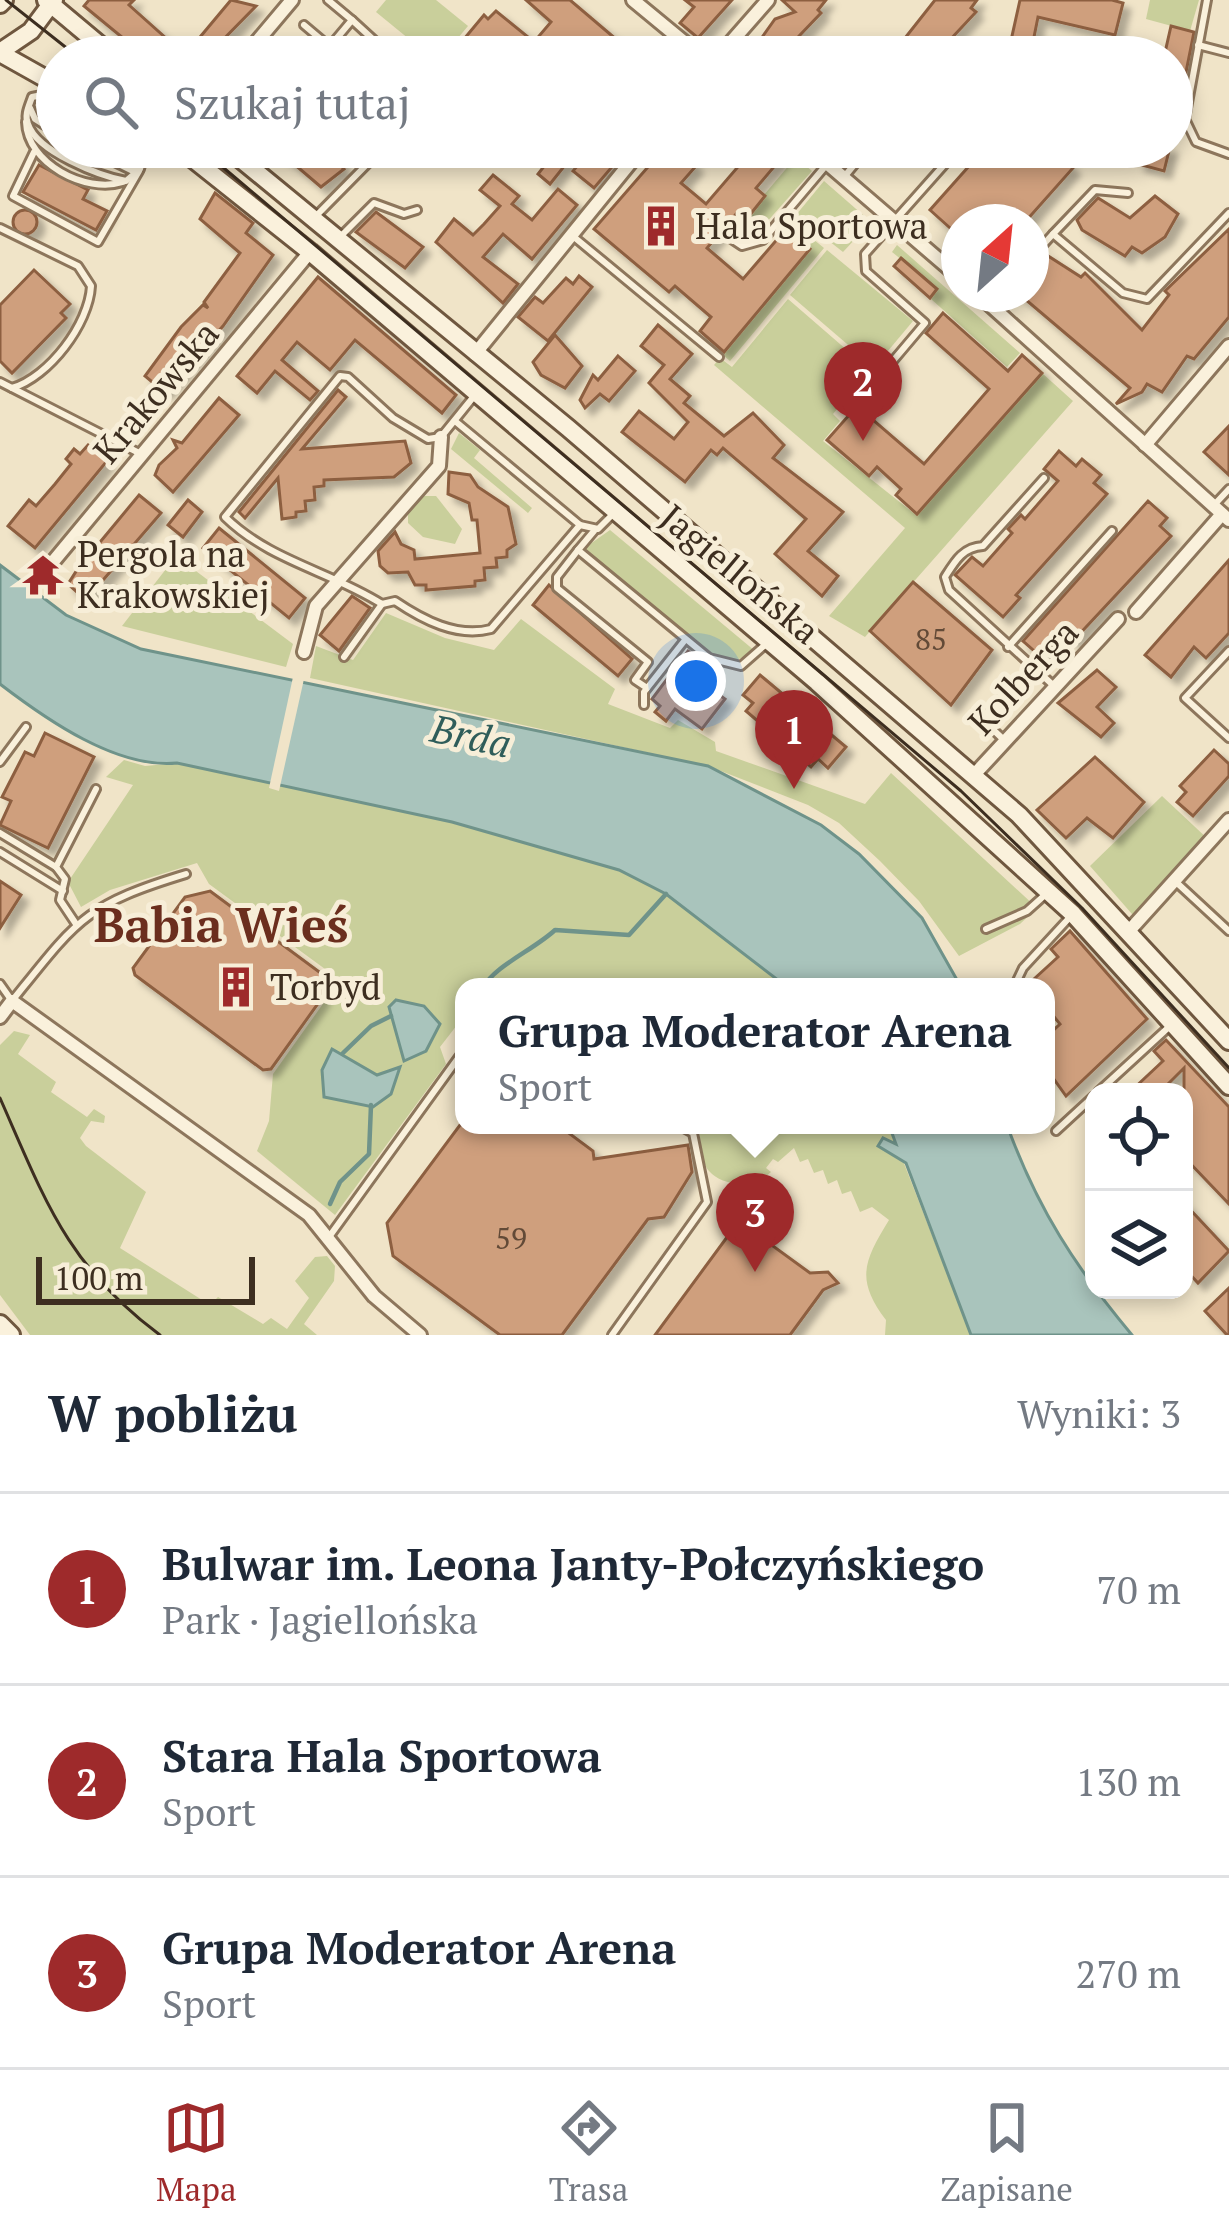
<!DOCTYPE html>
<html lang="pl">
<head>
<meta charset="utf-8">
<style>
	body { margin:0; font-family:"PT Serif",serif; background:#f2f2f3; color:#1f2937 }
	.controls { position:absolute; right:36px; bottom:36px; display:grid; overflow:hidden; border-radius:24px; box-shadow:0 6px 18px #0003 }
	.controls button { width:108px; height:108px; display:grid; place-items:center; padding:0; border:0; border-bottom:3px solid #e0e1e3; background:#fff; color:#1f2937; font:60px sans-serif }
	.compass { position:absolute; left:941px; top:204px; width:108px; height:108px; border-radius:50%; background:#fff; box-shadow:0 6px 18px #0003; rotate:27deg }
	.scale { position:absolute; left:36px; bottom:30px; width:219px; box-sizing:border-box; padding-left:12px; border:6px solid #3d2e20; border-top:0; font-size:33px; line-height:42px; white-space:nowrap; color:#3d2e20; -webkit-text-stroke:9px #f7eed8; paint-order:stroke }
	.you { position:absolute; left:696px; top:681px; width:42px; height:42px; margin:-30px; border:9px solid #fff; border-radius:50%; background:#1a73e8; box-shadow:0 0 0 18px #1a73e833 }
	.badge { display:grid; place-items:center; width:78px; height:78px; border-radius:50%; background:#9e2a2b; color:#fff; font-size:39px; font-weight:700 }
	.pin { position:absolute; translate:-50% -99px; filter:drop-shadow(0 3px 6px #0008) }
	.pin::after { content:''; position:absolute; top:63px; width:42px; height:36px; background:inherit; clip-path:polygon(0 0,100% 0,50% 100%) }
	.popup { position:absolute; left:455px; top:978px; width:600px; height:156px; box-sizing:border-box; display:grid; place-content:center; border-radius:24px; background:#fff; filter:drop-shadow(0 3px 9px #0005); font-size:39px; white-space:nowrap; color:#747a83 }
	.popup b { font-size:45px; color:#1f2937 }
	.popup::after { content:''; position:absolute; left:50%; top:100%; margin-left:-24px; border:24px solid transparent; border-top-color:#fff }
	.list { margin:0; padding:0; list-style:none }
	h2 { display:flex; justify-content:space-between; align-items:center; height:156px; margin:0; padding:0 48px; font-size:51px }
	h2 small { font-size:39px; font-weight:400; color:#747a83 }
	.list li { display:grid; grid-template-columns:78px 1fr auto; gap:36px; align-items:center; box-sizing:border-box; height:192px; padding:0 48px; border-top:3px solid #e0e1e3 }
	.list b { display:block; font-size:45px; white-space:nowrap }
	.list p { margin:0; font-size:39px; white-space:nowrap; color:#747a83 }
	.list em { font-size:39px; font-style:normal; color:#747a83 }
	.icon { flex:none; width:66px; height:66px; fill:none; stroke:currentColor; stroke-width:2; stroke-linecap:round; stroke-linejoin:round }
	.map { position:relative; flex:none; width:1229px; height:1335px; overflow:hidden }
	.search { position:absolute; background:#fff; box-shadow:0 6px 18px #0003; left:36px; right:36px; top:36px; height:132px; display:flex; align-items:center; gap:30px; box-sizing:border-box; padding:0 42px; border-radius:66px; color:#747a83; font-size:45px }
	.sheet { height:732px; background:#fff }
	nav { display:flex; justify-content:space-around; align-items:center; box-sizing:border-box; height:168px; border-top:3px solid #e0e1e3; background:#fff; font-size:33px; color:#747a83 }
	nav a { display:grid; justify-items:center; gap:6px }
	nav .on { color:#9e2a2b }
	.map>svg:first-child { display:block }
</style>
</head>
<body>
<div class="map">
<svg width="1229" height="1335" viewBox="0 0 1229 1335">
	<defs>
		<filter id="shadow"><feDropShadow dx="7" dy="7" stdDeviation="3" flood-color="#0004"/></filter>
	</defs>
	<rect width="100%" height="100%" fill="#f0e4c8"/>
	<g fill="#c9cf9b">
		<path d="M386,0H436L468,26L442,57H431L376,12Z"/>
		<path d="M1150,0H1199L1190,31L1146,19Z"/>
		<path d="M796,157L812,171L759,231L735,229Z"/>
		<path d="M824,181L871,222L843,252L796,215Z"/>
		<path d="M790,220L824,248L730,361L723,355L811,249L785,227Z"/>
		<path d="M897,245L1020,353L1007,367L931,299L938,289L892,252Z"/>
		<path d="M827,250L913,321L877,364L868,362L790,295Z"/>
		<path d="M788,299L870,370L833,414L840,421L823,441L916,515L1042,373L1073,401L865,637L829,616L905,528L714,365L720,358L732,367Z"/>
		<path d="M459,433L480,450L474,458L532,508L528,513L451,449Z"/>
		<path d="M423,496H436L462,529L455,544L423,537L408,523V511Z"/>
		<path d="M610,530L755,651L729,664L712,657L583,549Z"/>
		<path d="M176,556L293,644L286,667L122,626Z"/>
		<path d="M386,613L445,638L494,650L521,619L615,689L608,704L670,728L678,720L715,742L716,751L865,804L891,773L1037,908L1020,924L959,956L919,901L880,861L839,823L808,805L708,766L310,678L316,646L353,660Z"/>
		<path d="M124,760L145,766L177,763L452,822L619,870L666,894L787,987H464V1016L440,1047L446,1064L335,1215L257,1151L269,1121L273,1074L325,1001V969L209,884L197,863L110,890L81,907L68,882L133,785L106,777Z"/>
		<path d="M1162,796L1210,841L1139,922L1090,866Z"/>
		<path d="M14,1031L30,1035L18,1054L56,1082L51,1092L87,1117L94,1109L105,1116L104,1123L91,1121L80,1138L86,1146L146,1192L120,1248L210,1305L218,1297L263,1324L271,1318L287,1329L309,1298L295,1281L315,1257L327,1256L335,1266L334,1281L304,1324L317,1335H30L0,1295V1045Z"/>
		<path d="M697,1125H889L971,1335H885L886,1320C855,1279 864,1261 889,1220L872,1207L860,1212L851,1191L842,1194L837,1180L828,1184L823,1170L814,1173L808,1159L800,1162L794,1148L778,1162L773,1159L766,1168L771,1172C756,1187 724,1188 709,1171C700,1161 702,1137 697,1125Z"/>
	</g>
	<g fill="#a9c4bc" stroke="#6f938a" stroke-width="3">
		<path d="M0,565L66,615L141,649L708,766L821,825L859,854L922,918L961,987H787L666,894L619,870L452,822L177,763C117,769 47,720 0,684Z"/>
		<path d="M396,1000L424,1006L440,1024L426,1051L404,1061L389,1007Z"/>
		<path d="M332,1049L377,1075L400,1067L391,1094L373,1107L324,1097L322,1070Z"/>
		<path d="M889,1125H1007C1037,1208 1076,1268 1132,1335H971L906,1163L878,1146L883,1138L896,1144Z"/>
	</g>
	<path fill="#f0e4c8" d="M293,677L304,679L279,791L269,788Z"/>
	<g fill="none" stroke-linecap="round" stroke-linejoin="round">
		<g stroke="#6f938a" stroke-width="4.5">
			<path d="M484,987C493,967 535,949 555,930L629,935L666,894"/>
			<path d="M459,1011L464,1007"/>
			<path d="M343,1053L371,1026L391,1016"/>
			<path d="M330,1204L340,1182L369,1154L371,1105"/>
		</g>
	</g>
	<g fill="#cf9f7d" stroke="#8d5f41" stroke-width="3" filter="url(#shadow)">
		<path d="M89,0H134L129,5L185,55L231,0L256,6L206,57H146L84,6Z"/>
		<path d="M526,0H570L617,40L602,57H593L573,40L558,57H449L484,15L488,19L496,11L534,42L551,22Z"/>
		<path d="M685,0H732L698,38L680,23L694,7Z"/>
		<path d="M782,0H826L818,10L821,13L779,57H748L775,19L795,12Z"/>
		<path d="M935,0H977L971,8L976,12L934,57H890Z"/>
		<path d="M1020,0H1112L1123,3L1115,35L1038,17L1030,57H1025L1008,54Z"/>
		<path d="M1171,26L1194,32L1177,117H1172V57H1164Z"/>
		<path d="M274,147H319L331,156L343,147L339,164L344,169L321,187Z"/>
		<path d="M534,147H555L570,159L550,184L538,174L549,160Z"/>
		<path d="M593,147H629L594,188L573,171Z"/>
		<path d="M672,147H697L687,159L696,166L681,183L706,204L743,161L726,147H774L784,155L756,188L765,196L745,221L736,214L707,248L743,279L786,229L810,249L724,352L700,331L711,317L675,286L669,292L594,229L654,160L658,163Z"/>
		<path d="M986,147H1049L1073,168L1025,222H959V236L930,210Z"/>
		<path d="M1143,147H1170L1164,171L1138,164Z"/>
		<path d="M39,165L88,190L83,199L107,211L96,230L23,192Z"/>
		<path d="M493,175L519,196L512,204L532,220L558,189L577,205L532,259L503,234L483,257L518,284L503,303L436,242L454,219L473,235L484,224L500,206L480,190Z"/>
		<path d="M215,193L253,223L246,233L273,255L223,326L164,392L145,376L181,327L203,305L208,308L204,302L240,253L200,219Z"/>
		<path d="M1155,196L1178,214L1165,237L1142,253L1132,247L1125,256L1082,230L1077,220L1098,198L1130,218Z"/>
		<circle cx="25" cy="222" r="12"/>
		<path d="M376,212L423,247L405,268L356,232Z"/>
		<path d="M1229,229V317L1194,359L1187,356L1162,392L1147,384L1142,392L1116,404L1130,388L1019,294H1031V268L1045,254L1081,277L1085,273L1142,330L1169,295L1165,291Z"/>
		<path d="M901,258L937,289L930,298L894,266Z"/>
		<path d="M34,270L70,304L61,313L66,318L12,373L0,361V305Z"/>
		<path d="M579,276L592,287L548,341L518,317L535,297L543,303L566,278L573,284Z"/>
		<path d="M318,277L456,395L442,413L355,340L330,370L297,342L282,360L318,391L310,400L275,371L257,393L237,376Z"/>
		<path d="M943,313L1008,371L1022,355L1042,373L917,514L896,495L901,489L877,467L869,476L827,440L857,406L924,464L989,389L926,333Z"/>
		<path d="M658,325L692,354L670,379L690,396L684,403L724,436L753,413L784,445L773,458L843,512L808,551L838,576L822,596L775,554L806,519L723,448L717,455L711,450L685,482L622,432L639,411L674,439L688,422L649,383L664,365L641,346Z"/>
		<path d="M555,335L582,366L565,388L541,375L533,362Z"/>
		<path d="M618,356L635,371L609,401L600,394L585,408L580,400L593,375L598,380Z"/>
		<path d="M338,390L346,397L302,449L405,441L411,463L394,477L324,480V486L314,487L315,500L305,501L306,511L296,512V517L282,519L278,478L245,518L239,512Z"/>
		<path d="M219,398L239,415L173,492L155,475L159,465L177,448L173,440L182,443Z"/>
		<path d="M1229,426V475L1204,452Z"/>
		<path d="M88,445L107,461L35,548L8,526L29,500L36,506L55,484L71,464L66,459L74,449L80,454Z"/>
		<path d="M1059,451L1076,466L1082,459L1101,475L1094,483L1107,494L1016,595L1020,598L1003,617L955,575L972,557L983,566L1012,533L1008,529L1021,515L1025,519L1058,481L1044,469Z"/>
		<path d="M449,472L470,475L478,487L508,507L516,544L507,550V557L496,558L497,567L484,568L485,580L475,581V586L426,590V585H415L408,572L388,573L380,566L378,551L395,532L401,544L414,550L415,559L480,553L477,520H472L469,503L448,494Z"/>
		<path d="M139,495L161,513L91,594L83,586L78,593L68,584L77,570Z"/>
		<path d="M188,500L202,512L183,537L168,525Z"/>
		<path d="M1148,501L1167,518L1160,526L1171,536L1073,641L1062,632L1040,656L1023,641Z"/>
		<path d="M219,528L305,598L289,618L203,548Z"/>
		<path d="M1229,560V633L1206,658L1194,647L1171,677L1145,655Z"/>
		<path d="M913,582L992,650L951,705L870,631Z"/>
		<path d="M549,585L632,659L618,676L533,605Z"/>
		<path d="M352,596L370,608L339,651L320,635Z"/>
		<path d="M688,651L709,666L698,679L725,699L702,729L675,709L666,721L655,712L660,706L652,699Z"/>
		<path d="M1097,670L1116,687L1097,707L1114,723L1101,737L1058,703Z"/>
		<path d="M760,675L846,747L828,768L818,759L811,767L746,711L753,703L743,695Z"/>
		<path d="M45,733L94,757L48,848L0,825L11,801L2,797L25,752L34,756Z"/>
		<path d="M1214,750L1229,764V776L1193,816L1177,802L1186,792L1180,786Z"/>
		<path d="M1095,757L1144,802L1113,838L1087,818L1066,838L1037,810Z"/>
		<path d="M0,881L21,895L0,928Z"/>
		<path d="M210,891L322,974V998L271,1069L263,1070L135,975L133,968L185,897Z"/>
		<path d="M1070,931L1147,1019L1066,1096L1046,1068V1037L1060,1024L1046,1007V987L1034,979L1058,957L1051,949Z"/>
		<path d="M1166,1040L1229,1107V1204L1184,1157V1068L1160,1092H1130L1163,1061L1154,1051Z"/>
		<path d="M460,1125H558L593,1151L594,1159L688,1145L692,1172L664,1217L648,1219L562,1335H500L393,1256L387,1223Z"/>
		<path d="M1184,1203L1229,1251L1198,1283L1184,1268Z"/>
		<path d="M740,1208L753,1218L755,1233L810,1273L828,1272L838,1283L823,1290L790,1335H655L736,1225Z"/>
		<path d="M1229,1288V1335H1227L1205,1311Z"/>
	</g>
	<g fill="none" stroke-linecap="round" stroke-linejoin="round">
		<g stroke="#8d765c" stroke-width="12">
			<g id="lane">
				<path d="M1207,0L1185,119L1196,142L1229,154"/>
				<path d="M352,20L376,42L365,57"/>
				<path d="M304,25L330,47"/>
				<path d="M1198,45L1229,53"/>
				<path d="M321,57L352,20L328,0"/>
				<path d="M944,57L956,43"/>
				<path d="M57,92L32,97C29,106 24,115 28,124C37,152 100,176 126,181L140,169L146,147"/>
				<path d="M30,108L35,119L57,133"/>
				<path d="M26,122C27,163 85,194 123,182"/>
				<path d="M84,147L131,170L140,166"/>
				<path d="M34,152L13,196L98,242L139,171"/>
				<path d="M844,177L869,147"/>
				<path d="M316,216L384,147"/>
				<path d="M0,228L78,266L91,286C89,324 49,377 12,388"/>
				<path d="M724,234L742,246L763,240L828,163"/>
				<path d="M1053,234L1095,190L1128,193"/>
				<path d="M341,236L374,203L404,214L417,210"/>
				<path d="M574,237L719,357"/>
				<path d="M1031,258L1053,234L1123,293L1147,299L1229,213"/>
				<path d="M0,382L141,454"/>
				<path d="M865,394L925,323L866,271L865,254L960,147"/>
				<path d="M475,395L441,437L428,439L393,418L348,377L340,376L225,517C270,561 330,571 382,604L395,601C423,620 457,638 491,629L580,525"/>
				<path d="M455,421L580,525L598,529L615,512"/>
				<path d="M1044,478L983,546C963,547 955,561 945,577L949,590L1054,686"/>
				<path d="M1215,504L1229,489"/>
				<path d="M594,531L578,550L709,658L741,666L765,645"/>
				<path d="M578,550L557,577V588L648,662L635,680L647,688"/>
				<path d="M1008,647L1112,531"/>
				<path d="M1229,651L1185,698L1229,738"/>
				<path d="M344,657L382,604"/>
				<path d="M644,705V692L685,640"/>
				<path d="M1005,741L983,720L1013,685"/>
				<path d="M0,762L26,727"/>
				<path d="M0,833L56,867"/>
				<path d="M0,852L63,891"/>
				<path d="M1176,882L1229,931"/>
				<path d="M76,924L60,900L65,879L56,867L96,789"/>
				<path d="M986,929L1027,911L1046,894"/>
				<path d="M0,984L12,1001C77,920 84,905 186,874"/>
				<path d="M1014,987L1023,968L1070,917"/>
				<path d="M1098,1092L1170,1026"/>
				<path d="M1056,1131L1094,1096"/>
				<path d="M329,1237L464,1050"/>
				<path d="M612,1335L707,1202L693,1133L678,1125"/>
			</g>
		</g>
		<g stroke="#8d765c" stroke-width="18">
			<g id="street">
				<path d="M633,0L702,57"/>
				<path d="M244,57L292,0"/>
				<path d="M718,57L768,0"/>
				<path d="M808,147L959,277"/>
				<path d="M978,294L1229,520"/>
				<path d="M475,354L643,147"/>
				<path d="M1145,445L1229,346"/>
				<path d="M47,569L310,252"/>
				<path d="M1136,612L1222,514"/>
				<path d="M304,652L316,606L439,466L441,437"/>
				<path d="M973,776L1118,619"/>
				<path d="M1129,931L1229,820"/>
				<path d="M0,1017L12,1001L309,1215L374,1296L420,1335"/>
			</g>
		</g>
		<g stroke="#6f573f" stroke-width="22">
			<g id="secondary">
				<path d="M46,0L114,57"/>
				<path d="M0,4L4,0"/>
				<path d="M0,52L31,31L54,0"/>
				<path d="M0,53L57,85"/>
				<path d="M178,147L310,252L817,682L1073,914L1229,1086"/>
				<path d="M226,147L568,428L1019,815L1229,1041"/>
				<path d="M0,1324L11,1335"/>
			</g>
		</g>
		<use href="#lane" stroke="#faf1dc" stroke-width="6"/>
		<use href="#street" stroke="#faf1dc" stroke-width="12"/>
		<use href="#secondary" stroke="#faf1dc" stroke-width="16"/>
		<g stroke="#3d2e20" stroke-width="3">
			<path d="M6,0L78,57"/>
			<path d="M199,147L961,791L1082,908L1229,1068"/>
			<path d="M0,1098C45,1200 67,1266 160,1335"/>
		</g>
	</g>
	<defs>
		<g id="building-bare" transform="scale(3.24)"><path d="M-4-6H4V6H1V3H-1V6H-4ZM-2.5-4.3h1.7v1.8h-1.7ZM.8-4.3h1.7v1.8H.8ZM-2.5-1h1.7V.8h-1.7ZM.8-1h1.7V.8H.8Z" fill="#9e2a2b" stroke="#f7eed8" stroke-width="2.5" paint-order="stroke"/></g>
		<g id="temple-bare" transform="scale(3.24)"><path d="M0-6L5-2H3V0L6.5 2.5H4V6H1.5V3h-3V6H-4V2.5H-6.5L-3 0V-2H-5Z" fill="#9e2a2b" stroke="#f7eed8" stroke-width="2.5" paint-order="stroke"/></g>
	</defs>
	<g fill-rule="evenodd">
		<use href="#building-bare" x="661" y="226"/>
		<use href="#temple-bare" x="43" y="575"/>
		<use href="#building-bare" x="236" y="987"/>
	</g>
	<g text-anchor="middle" stroke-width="10" stroke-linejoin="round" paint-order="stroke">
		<g font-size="30" fill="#624a37">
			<text x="931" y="650">85</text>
			<text x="511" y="1249">59</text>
		</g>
		<g font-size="36" fill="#3d2e20" stroke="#f7eed8" text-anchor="start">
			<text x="695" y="239">Hala Sportowa</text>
			<text x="77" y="567">Pergola na<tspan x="77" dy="41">Krakowskiej</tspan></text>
			<text x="270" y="1000">Torbyd</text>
		</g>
		<g font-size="36" fill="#3d2e20" stroke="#f7eed8">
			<text transform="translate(156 392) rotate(-50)" y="13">Krakowska</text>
			<text transform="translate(740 574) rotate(40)" y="13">Jagiellońska</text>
			<text transform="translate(1023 677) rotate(-47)" y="13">Kolberga</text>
		</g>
		<g font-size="39" font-style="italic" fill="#2f5d5a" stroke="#f7eed8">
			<text transform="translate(471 736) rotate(12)" y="14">Brda</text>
		</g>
		<g font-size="48" font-weight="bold" fill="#6b2e1e" stroke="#f7eed8">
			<text x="221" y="942">Babia Wieś</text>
		</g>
	</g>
</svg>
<div class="controls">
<button><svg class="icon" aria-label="locate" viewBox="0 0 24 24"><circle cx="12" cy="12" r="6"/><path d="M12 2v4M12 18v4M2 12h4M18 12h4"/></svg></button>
<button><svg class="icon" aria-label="layers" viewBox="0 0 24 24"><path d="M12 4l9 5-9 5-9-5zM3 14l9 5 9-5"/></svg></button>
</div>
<svg class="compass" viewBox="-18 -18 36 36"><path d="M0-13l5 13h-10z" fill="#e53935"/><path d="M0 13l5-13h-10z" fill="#747a83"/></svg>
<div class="scale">100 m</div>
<div class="you"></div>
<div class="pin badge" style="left:794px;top:789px">1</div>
<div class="pin badge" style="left:863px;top:441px">2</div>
<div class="pin badge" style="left:755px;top:1272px">3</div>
<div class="popup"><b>Grupa Moderator Arena</b>Sport</div>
<div class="search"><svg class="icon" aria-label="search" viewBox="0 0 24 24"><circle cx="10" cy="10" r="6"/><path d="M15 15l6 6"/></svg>Szukaj tutaj</div>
</div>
<section class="sheet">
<h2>W pobliżu<small>Wyniki: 3</small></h2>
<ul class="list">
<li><span class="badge">1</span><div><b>Bulwar im. Leona Janty-Połczyńskiego</b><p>Park · Jagiellońska</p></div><em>70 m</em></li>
<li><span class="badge">2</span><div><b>Stara Hala Sportowa</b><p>Sport</p></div><em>130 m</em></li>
<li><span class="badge">3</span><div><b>Grupa Moderator Arena</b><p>Sport</p></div><em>270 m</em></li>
</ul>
</section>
<nav>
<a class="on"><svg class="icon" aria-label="map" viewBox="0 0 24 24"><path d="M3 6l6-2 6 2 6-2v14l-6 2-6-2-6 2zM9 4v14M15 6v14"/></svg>Mapa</a>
<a><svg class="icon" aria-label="directions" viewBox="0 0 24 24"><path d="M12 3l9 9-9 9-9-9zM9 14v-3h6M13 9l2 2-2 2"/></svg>Trasa</a>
<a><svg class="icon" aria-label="saved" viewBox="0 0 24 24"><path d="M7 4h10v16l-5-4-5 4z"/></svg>Zapisane</a>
</nav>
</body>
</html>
